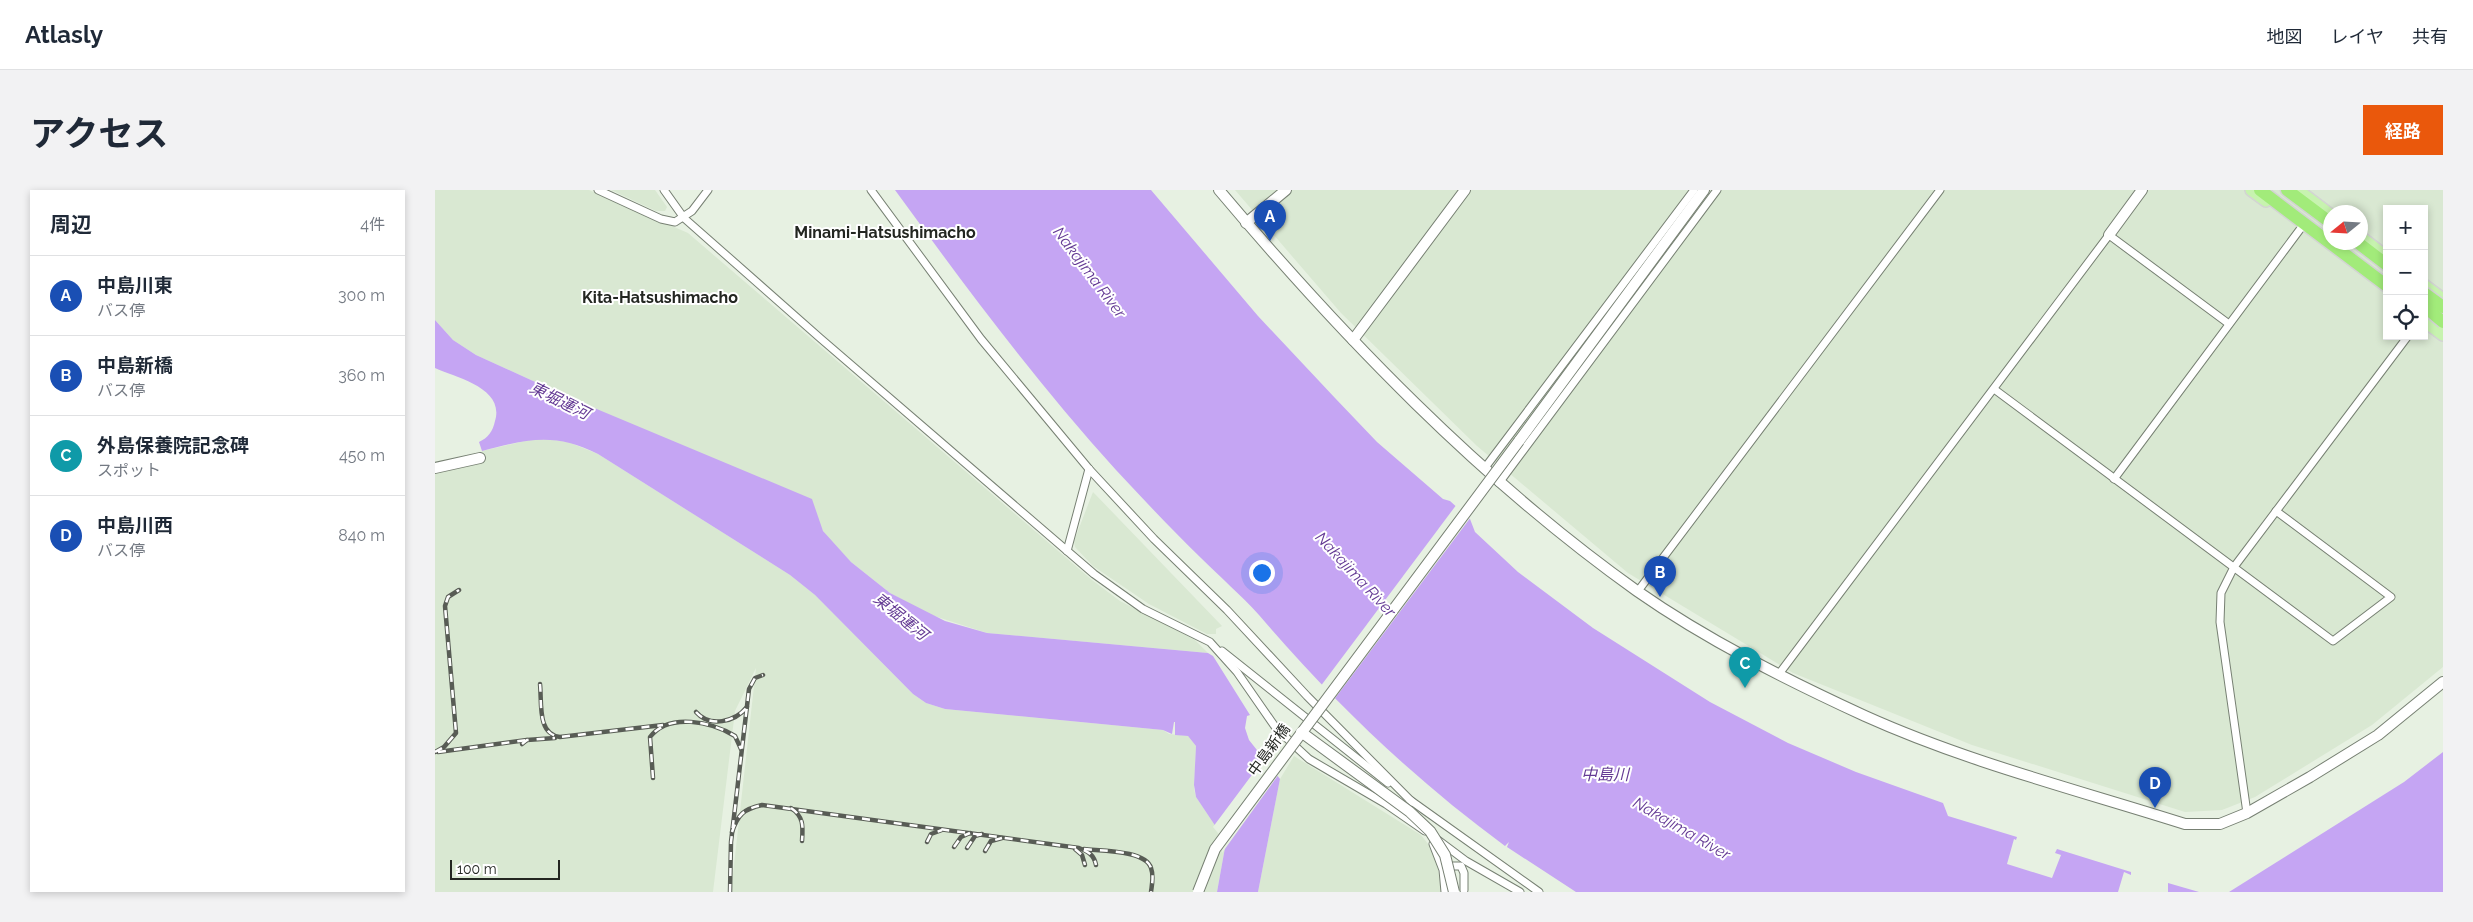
<!DOCTYPE html>
<html lang="ja">
<head>
<meta charset="utf-8">
<style>
	body { margin:0; font-family:Raleway,"Noto Sans JP",sans-serif; background:#f2f2f3; color:#1f2937 }
	.controls { position:absolute; right:15px; top:15px; display:grid; overflow:hidden; border-radius:0px; box-shadow:0 2px 8px #0003 }
	.controls button { width:45px; height:45px; display:grid; place-items:center; padding:0; border:0; border-bottom:1px solid #e0e1e3; background:#fff; color:#1f2937; font:25px sans-serif }
	.compass { position:absolute; left:1888px; top:15px; width:45px; height:45px; border-radius:50%; background:#fff; box-shadow:0 2px 8px #0003; rotate:252deg }
	.scale { position:absolute; left:15px; bottom:12px; width:110px; box-sizing:border-box; padding-left:5px; border:2px solid #232621; border-top:0; font-size:14px; line-height:18px; white-space:nowrap; color:#232621; -webkit-text-stroke:4px #fff; paint-order:stroke }
	.you { position:absolute; left:826px; top:382px; width:18px; height:18px; margin:-12px; border:4px solid #fff; border-radius:50%; background:#1a73e8; box-shadow:0 0 0 8px #1a73e833 }
	.badge { display:grid; place-items:center; width:32px; height:32px; border-radius:50%; background:#ea580c; color:#fff; font-size:16px; font-weight:700 }
	.pin { position:absolute; translate:-50% -41px; filter:drop-shadow(0 1px 2px #0008) }
	.pin::after { content:''; position:absolute; top:26px; width:18px; height:15px; background:inherit; clip-path:polygon(0 0,100% 0,50% 100%) }
	.list { margin:0; padding:0; list-style:none }
	h2 { display:flex; justify-content:space-between; align-items:center; height:65px; margin:0; padding:0 20px; font-size:21px }
	h2 small { font-size:16px; font-weight:400; color:#747a83 }
	.list li { display:grid; grid-template-columns:32px 1fr auto; gap:15px; align-items:center; box-sizing:border-box; height:80px; padding:0 20px; border-top:1px solid #e0e1e3 }
	.list b { display:block; font-size:19px; white-space:nowrap }
	.list p { margin:0; font-size:16px; white-space:nowrap; color:#747a83 }
	.list em { font-size:16px; font-style:normal; color:#747a83 }
	.icon { flex:none; width:28px; height:28px; fill:none; stroke:currentColor; stroke-width:2; stroke-linecap:round; stroke-linejoin:round }
	.map { position:relative; flex:none; width:2008px; height:702px; overflow:hidden; border-radius:0px }
	header { display:flex; align-items:center; gap:30px; box-sizing:border-box; height:70px; padding:0 25px; background:#fff; border-bottom:1px solid #e0e1e3 }
	header strong { font-size:24px }
	nav { display:flex; gap:28px; margin-inline-start:auto; font-size:18px }
	.intro { display:flex; align-items:center; justify-content:space-between; box-sizing:border-box; height:120px; padding:0 30px }
	h1 { margin:0; font-size:35px }
	.button { padding:12px 22px; border-radius:0px; background:#ea580c; color:#fff; font-size:18px; font-weight:700 }
	main { display:flex; gap:30px; padding:0 30px }
	aside { flex:1; background:#fff; border-radius:0px; box-shadow:0 2px 8px #0003 }
	.map>svg:first-child { display:block }
</style>
</head>
<body>
<header>
<strong>Atlasly</strong>
<nav><a>地図</a><a>レイヤ</a><a>共有</a></nav>
</header>
<div class="intro"><h1>アクセス</h1><a class="button">経路</a></div>
<main>
<aside>
<h2>周辺<small>4件</small></h2>
<ul class="list">
<li><span class="badge" style="background:#1a4fb4">A</span><div><b>中島川東</b><p>バス停</p></div><em>300 m</em></li>
<li><span class="badge" style="background:#1a4fb4">B</span><div><b>中島新橋</b><p>バス停</p></div><em>360 m</em></li>
<li><span class="badge" style="background:#0f9aa8">C</span><div><b>外島保養院記念碑</b><p>スポット</p></div><em>450 m</em></li>
<li><span class="badge" style="background:#1a4fb4">D</span><div><b>中島川西</b><p>バス停</p></div><em>840 m</em></li>
</ul>
</aside>
<div class="map">
<svg width="2008" height="702" viewBox="0 0 2008 702">
	<rect width="100%" height="100%" fill="#e7f1e2"/>
	<g fill="#d9e8d2" fill-rule="evenodd">
		<path d="M0,0H154L253,43L657,390L685,411L760,450L773,463L552,443L490,423L455,403L416,372L392,347L385,336L133,207L41,165L18,150L0,130Z"/>
		<path d="M176,0H220L232,17L230,21H221Z"/>
		<path d="M800,0H2008V477L1937,535L1820,607L1787,620L1750,622L1537,555L1358,483L1193,383L1042,256L906,123ZM1952,19H1989V146H1952ZM1896,22H1926V52H1896Z"/>
		<path d="M103,248L133,252L163,264L355,385L380,405L478,504L491,513L510,519L728,540L734,544L753,546L761,556L759,599L761,607L791,652L782,702H296L321,478L300,521L278,702H0V283L44,274L48,269L47,261Z"/>
		<path d="M658,302L787,436L781,439V444H772L714,414L658,376L640,357L639,351Z"/>
		<path d="M859,566L986,645L1001,664L1006,702H823L845,589Z"/>
	</g>
	<g fill="#c5a5f3">
		<path d="M460,0H716L823,126L900,208L942,252L1008,309L1015,311L1035,329L1040,342L1083,382L1158,438L1275,512L1353,553L1421,582L1508,613L1513,626L1582,647L1581,650L1579,649L1572,674L1617,688L1626,665L1620,663L1622,659L1696,682V685L1689,682L1683,702H1141L1072,657L1074,652L1070,656C979,589 898,512 824,425C806,405 785,387 766,368C737,340 709,310 681,280C601,192 530,96 460,0Z"/>
		<path d="M0,130L18,150L41,165L133,207L377,309L388,341L416,372L455,403L510,431L552,443L773,463L778,466L815,525L812,526L810,538L814,550L845,589L823,702H782L791,652L761,607L759,595L761,556L753,546L740,545V532H739L737,544L728,540L510,519L491,513L478,504L380,405L355,385L163,264C120,242 92,249 47,261L44,252C53,248 58,241 60,231C70,198 22,188 0,178Z"/>
		<path d="M2008,562V702H1794L1969,592Z"/>
		<path d="M1733,693L1764,702H1733Z"/>
	</g>
	<g fill="#e7f1e2">
		<path d="M1022,314L1036,327L898,511L885,497Z"/>
		<path d="M831,566L844,584L787,663L788,649L778,637Z"/>
	</g>
	<g fill="none" stroke-linecap="round" stroke-linejoin="round">
		<g stroke="#778073" stroke-width="9">
			<g id="street">
				<path d="M163,0L226,29L240,32L257,21L273,0"/>
				<path d="M229,0L249,28L385,148L659,384L708,419L775,452L802,482L841,538L860,556L874,569L951,614L990,641"/>
				<path d="M436,0L546,149L654,279L719,349L792,420L872,506L977,612"/>
				<path d="M1559,199L1898,451L1956,407L1841,321"/>
				<path d="M1049,279L1259,0"/>
				<path d="M1679,289L1866,38"/>
				<path d="M1064,293L1282,0"/>
				<path d="M632,361L654,279"/>
				<path d="M1203,401L1505,0"/>
				<path d="M787,461L953,593"/>
				<path d="M1344,484L1674,45L1794,134"/>
				<path d="M975,610L1104,702"/>
				<path d="M1812,623L1785,432L1786,403L1799,377L1973,146"/>
				<path d="M1003,650L1031,671L1085,702"/>
				<path d="M998,654L1008,680L1010,702"/>
				<path d="M1012,683L1017,676H1026L1029,683V700"/>
			</g>
		</g>
		<g stroke="#778073" stroke-width="12">
			<g id="secondary">
				<path d="M784,0C907,146 1046,290 1202,401C1272,450 1352,490 1430,526C1532,572 1643,600 1750,634H1785L1812,623L1875,587L1943,545L2008,492"/>
				<path d="M811,33L851,0"/>
				<path d="M1674,45L1707,0"/>
				<path d="M918,150L1030,0"/>
				<path d="M1084,251L1269,0"/>
				<path d="M0,278L45,268"/>
			</g>
		</g>
		<g stroke="#d3d4d3" stroke-width="14">
			<g id="primary">
				<path d="M1816,0L1831,11"/>
				<path d="M1863,0L1896,25"/>
				<path d="M1926,47L1952,67"/>
				<path d="M1989,95L2008,109"/>
				<path d="M1989,131L2008,145"/>
			</g>
		</g>
		<g stroke="#d3d4d3" stroke-width="15">
			<g id="highway">
				<path d="M1825,0L1952,96"/>
				<path d="M1852,0L1896,33"/>
				<path d="M1922,52L1952,75"/>
			</g>
		</g>
		<use href="#street" stroke="#fff" stroke-width="7"/>
		<use href="#secondary" stroke="#fff" stroke-width="10"/>
		<use href="#primary" stroke="#c7f3af" stroke-width="11"/>
		<use href="#highway" stroke="#a2eb7a" stroke-width="12"/>
		<g stroke="#585c55" stroke-width="4.5">
			<g id="rail">
				<path d="M105,494C107,514 102,544 125,547L228,535"/>
				<path d="M261,522C275,538 300,532 312,517"/>
				<path d="M87,554L92,550L120,548"/>
				<path d="M0,562L9,557L21,543L10,416L13,407L24,400"/>
				<path d="M3,562L92,550"/>
				<path d="M218,588L215,547C234,522 277,532 300,546L306,559"/>
				<path d="M356,618C369,627 368,636 367,651"/>
				<path d="M297,642C303,624 309,619 327,615L644,658C654,662 659,665 661,675"/>
				<path d="M492,652L496,644L507,640"/>
				<path d="M519,657L526,647L535,643"/>
				<path d="M532,658L540,646L547,644"/>
				<path d="M640,659L647,665L650,675"/>
				<path d="M649,659C665,661 711,660 716,678C719,686 717,694 716,702"/>
				<path d="M550,661L556,651L567,648"/>
				<path d="M295,702L296,652L314,499L320,488L328,485"/>
			</g>
		</g>
		<use href="#rail" stroke="#fff" stroke-width="2.5" stroke-dasharray="8" stroke-linecap="butt"/>
		<g stroke="#778073" stroke-width="12" stroke-linecap="butt">
			<g id="secondary-bridge">
				<path d="M866,542L975,622L995,641L1010,665L1019,702"/>
				<path d="M763,702L780,659L1084,251"/>
			</g>
		</g>
		<g stroke="#d3d4d3" stroke-width="15" stroke-linecap="butt">
			<g id="highway-bridge">
				<path d="M1989,103L2008,117"/>
				<path d="M1989,116L2008,132"/>
			</g>
		</g>
		<use href="#secondary-bridge" stroke="#fff" stroke-width="10"/>
		<use href="#highway-bridge" stroke="#a2eb7a" stroke-width="12"/>
	</g>
	<g text-anchor="middle" stroke-width="4" stroke-linejoin="round" paint-order="stroke">
		<g font-size="15" fill="#232621" stroke="#fff">
			<text transform="translate(834 560) rotate(-54)" y="5">中島新橋</text>
		</g>
		<g font-size="16" font-weight="bold" fill="#232621" stroke="#fff">
			<text x="450" y="48">Minami-Hatsushimacho</text>
			<text x="225" y="113">Kita-Hatsushimacho</text>
		</g>
		<g font-size="16" font-style="italic" fill="#643a94" stroke="#fff">
			<text transform="translate(655 82) rotate(53)" y="6">Nakajima River</text>
			<text transform="translate(125 210) rotate(26)" y="6">東堀運河</text>
			<text transform="translate(921 384) rotate(47)" y="6">Nakajima River</text>
			<text transform="translate(466 426) rotate(39)" y="6">東堀運河</text>
			<text x="1170" y="590">中島川</text>
			<text transform="translate(1247 638) rotate(30)" y="6">Nakajima River</text>
		</g>
	</g>
</svg>
<div class="controls">
<button>+</button>
<button>−</button>
<button><svg class="icon" aria-label="locate" viewBox="0 0 24 24"><circle cx="12" cy="12" r="6"/><path d="M12 2v4M12 18v4M2 12h4M18 12h4"/></svg></button>
</div>
<svg class="compass" viewBox="-18 -18 36 36"><path d="M0-13l5 13h-10z" fill="#e53935"/><path d="M0 13l5-13h-10z" fill="#747a83"/></svg>
<div class="scale">100 m</div>
<div class="you"></div>
<div class="pin badge" style="left:835px;top:51px;background:#1a4fb4">A</div>
<div class="pin badge" style="left:1225px;top:407px;background:#1a4fb4">B</div>
<div class="pin badge" style="left:1310px;top:498px;background:#0f9aa8">C</div>
<div class="pin badge" style="left:1720px;top:618px;background:#1a4fb4">D</div>
</div>
</main>
</body>
</html>
